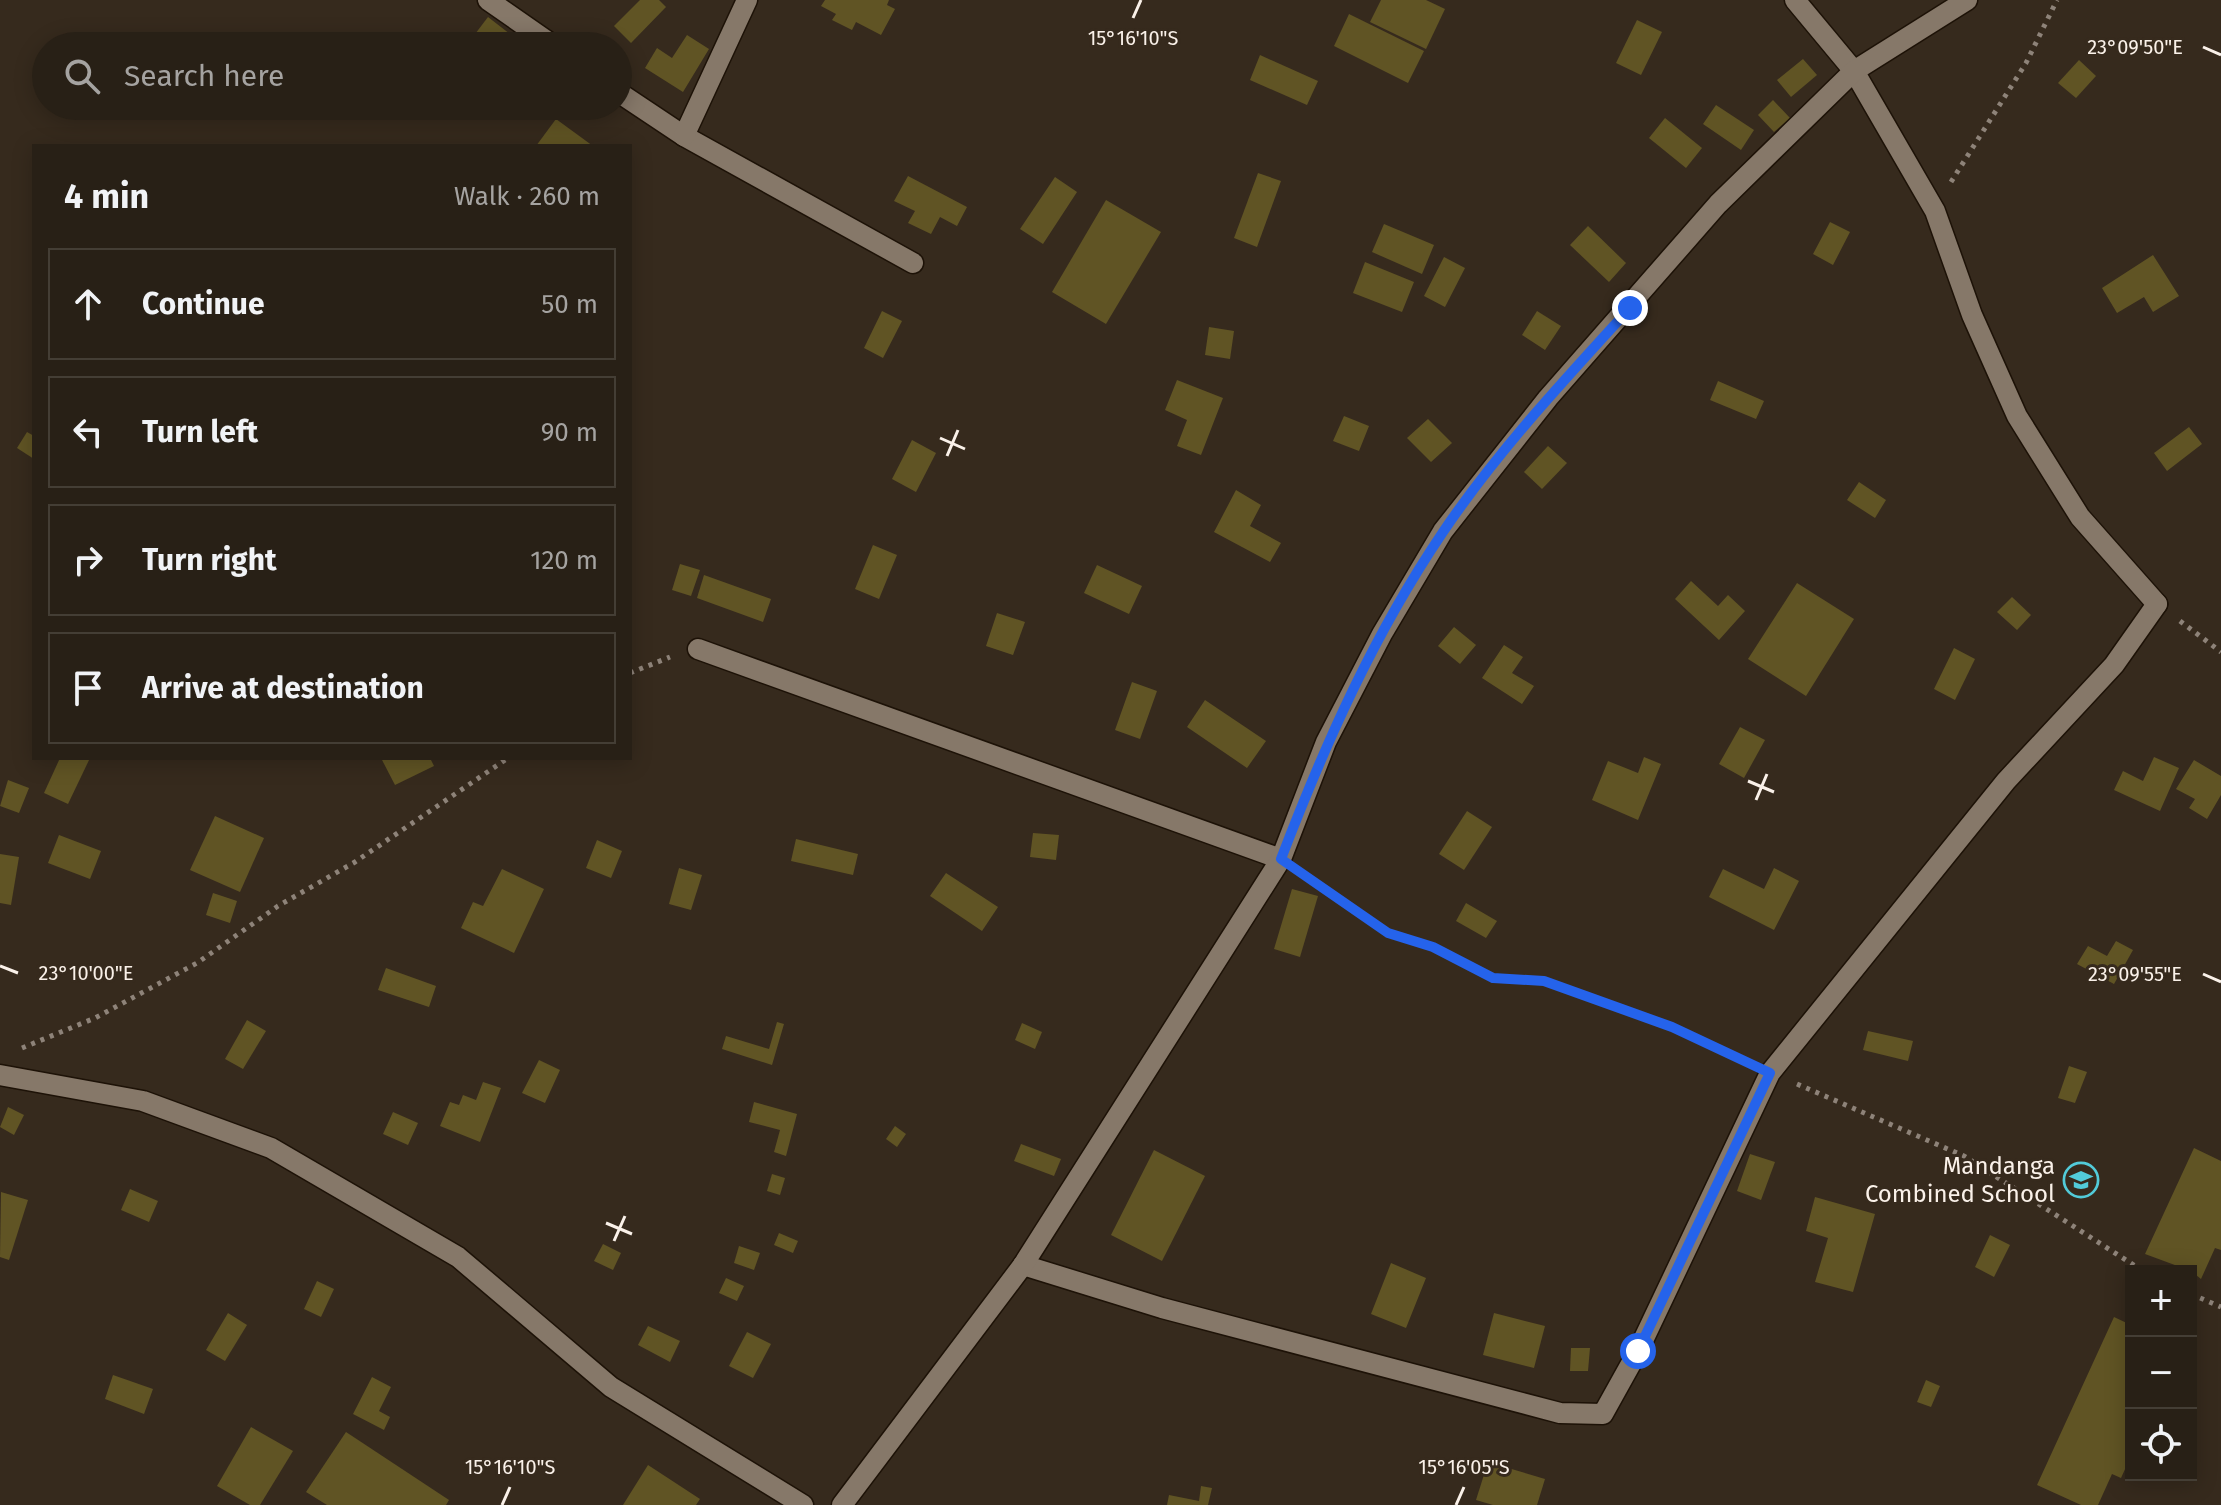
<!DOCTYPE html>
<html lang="en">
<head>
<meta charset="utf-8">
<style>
	body { margin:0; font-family:"Fira Sans",sans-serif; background:#30281f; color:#f1f3f6 }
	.controls { position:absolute; right:24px; bottom:24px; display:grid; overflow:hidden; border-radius:0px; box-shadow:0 4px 20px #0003 }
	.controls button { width:72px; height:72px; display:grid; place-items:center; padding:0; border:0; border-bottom:2px solid #443e35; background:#282016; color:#f1f3f6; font:40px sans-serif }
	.stop { position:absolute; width:24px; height:24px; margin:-18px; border:6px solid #2563eb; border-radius:50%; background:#fff }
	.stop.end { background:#2563eb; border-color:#fff; box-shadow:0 2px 8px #0008 }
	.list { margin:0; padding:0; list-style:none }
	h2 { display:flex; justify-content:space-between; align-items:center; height:104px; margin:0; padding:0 32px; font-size:34px }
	h2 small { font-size:26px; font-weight:400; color:#a5a3a1 }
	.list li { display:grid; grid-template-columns:52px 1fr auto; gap:24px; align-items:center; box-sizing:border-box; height:112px; margin:0 16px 16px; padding:0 16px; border:2px solid #443e35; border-radius:0px }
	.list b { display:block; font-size:30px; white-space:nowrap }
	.list em { font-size:26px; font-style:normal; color:#a5a3a1 }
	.icon { flex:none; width:44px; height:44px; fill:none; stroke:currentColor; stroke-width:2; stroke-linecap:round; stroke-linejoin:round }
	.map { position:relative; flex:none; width:2221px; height:1505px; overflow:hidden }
	.search { position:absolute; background:#282016; box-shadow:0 4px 20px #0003; left:32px; top:32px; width:600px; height:88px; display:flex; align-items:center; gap:20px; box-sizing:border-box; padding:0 28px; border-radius:44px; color:#a5a3a1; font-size:30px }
	.panel { position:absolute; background:#282016; box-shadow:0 4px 20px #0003; left:32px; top:144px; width:600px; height:616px; border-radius:0px }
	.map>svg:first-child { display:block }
</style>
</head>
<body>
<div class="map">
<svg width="2221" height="1505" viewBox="0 0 2221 1505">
	<rect width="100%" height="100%" fill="#362a1d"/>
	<g fill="#605424">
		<path d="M640,0H659L666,7L631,43L614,26Z"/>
		<path d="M825,0H889L887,5L895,9L881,35L856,22L852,30L832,20L836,14L821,6Z"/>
		<path d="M1381,0H1426L1445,9L1426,49L1370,22Z"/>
		<path d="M1349,14L1424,51L1408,83L1334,46Z"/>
		<path d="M488,17L523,44L522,46H466Z"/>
		<path d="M1637,20L1662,32L1641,75L1616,63Z"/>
		<path d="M687,35L709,49L683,92L645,68L657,48L672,58Z"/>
		<path d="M1260,55L1318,81L1307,105L1250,80Z"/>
		<path d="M1803,59L1817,75L1791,97L1777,80Z"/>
		<path d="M2079,60L2096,76L2076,98L2058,83Z"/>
		<path d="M1773,100L1790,118L1774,132L1758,115Z"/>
		<path d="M1716,105L1754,130L1741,150L1703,124Z"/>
		<path d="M1665,118L1702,148L1686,168L1649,138Z"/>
		<path d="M556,119L593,146H536Z"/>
		<path d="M1258,173L1281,181L1257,247L1234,238Z"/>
		<path d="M908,176L967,207L957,226L940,217L931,234L908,223L915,211L894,201Z"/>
		<path d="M1055,177L1077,192L1043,244L1020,229Z"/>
		<path d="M1106,200L1161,232L1106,324L1052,292Z"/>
		<path d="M1830,222L1850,232L1833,265L1813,254Z"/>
		<path d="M1384,224L1434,245L1422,274L1372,252Z"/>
		<path d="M1588,226L1626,263L1609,282L1570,245Z"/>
		<path d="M2153,255L2179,296L2153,312L2144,297L2117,313L2102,288Z"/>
		<path d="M1444,257L1465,268L1445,307L1424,296Z"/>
		<path d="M1365,262L1414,282L1402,312L1353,293Z"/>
		<path d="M882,311L902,321L883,358L864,348Z"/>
		<path d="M1537,311L1561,326L1545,350L1522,335Z"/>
		<path d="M1209,327L1234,331L1230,359L1205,355Z"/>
		<path d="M1177,380L1223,398L1201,455L1177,446L1187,420L1165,410Z"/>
		<path d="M1718,381L1764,401L1756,419L1710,400Z"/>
		<path d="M1344,416L1369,426L1359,451L1333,441Z"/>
		<path d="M1428,419L1452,443L1431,462L1407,438Z"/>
		<path d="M2189,427L2202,444L2167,471L2154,453Z"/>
		<path d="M27,432L34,436V459L17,448Z"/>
		<path d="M912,440L936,453L916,492L892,479Z"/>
		<path d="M1548,446L1567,463L1542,489L1524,472Z"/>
		<path d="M1859,482L1886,500L1875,518L1847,500Z"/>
		<path d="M1236,490L1261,505L1250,526L1281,543L1270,562L1214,532Z"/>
		<path d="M873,545L897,555L879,599L855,589Z"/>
		<path d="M680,564L700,570L691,596L672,590Z"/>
		<path d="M1097,565L1142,586L1129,614L1084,593Z"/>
		<path d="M704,575L771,599L763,622L697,598Z"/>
		<path d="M1691,581L1718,606L1728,595L1745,611L1719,640L1675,599Z"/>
		<path d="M1797,583L1854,619L1806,696L1748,659Z"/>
		<path d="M2012,597L2031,615L2017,630L1997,612Z"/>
		<path d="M997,613L1025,622L1013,655L986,646Z"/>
		<path d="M1454,627L1476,645L1460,664L1438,646Z"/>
		<path d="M1504,645L1523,657L1512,673L1534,686L1522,704L1482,678Z"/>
		<path d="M1954,648L1975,659L1955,700L1934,689Z"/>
		<path d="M1132,682L1157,691L1140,739L1115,730Z"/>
		<path d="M1205,700L1266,741L1247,768L1187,727Z"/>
		<path d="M1740,727L1765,740L1744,778L1719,764Z"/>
		<path d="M1644,757L1661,764L1638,820L1592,800L1608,761L1638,773Z"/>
		<path d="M2154,757L2179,768L2160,811L2114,790L2123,771L2143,781Z"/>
		<path d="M60,758H90L68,804L44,793Z"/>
		<path d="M381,758H430L434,766L395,785Z"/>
		<path d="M2194,760L2221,776V795L2207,819L2189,808L2195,799L2176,789Z"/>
		<path d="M8,780L29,788L19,813L0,806Z"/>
		<path d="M1467,811L1492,827L1464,870L1439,854Z"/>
		<path d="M215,816L264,838L240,892L190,870Z"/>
		<path d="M1033,833L1059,835L1056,860L1030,857Z"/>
		<path d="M59,835L101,851L90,879L48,863Z"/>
		<path d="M796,839L858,854L853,875L791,861Z"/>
		<path d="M597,840L622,851L611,878L586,868Z"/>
		<path d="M0,854L19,857L11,905L0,903Z"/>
		<path d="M679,868L702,875L691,910L669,904Z"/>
		<path d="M1774,868L1799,881L1774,930L1709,897L1723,869L1764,889Z"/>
		<path d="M502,869L544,889L514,953L461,928L473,902L483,906Z"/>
		<path d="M946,873L998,907L982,931L930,896Z"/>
		<path d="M1292,889L1318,896L1300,957L1274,949Z"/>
		<path d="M213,893L237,901L230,923L206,915Z"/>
		<path d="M1466,903L1497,921L1486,938L1456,921Z"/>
		<path d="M2116,941L2133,950L2114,984L2077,964L2088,946L2107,956Z"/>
		<path d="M386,968L436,986L429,1007L378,990Z"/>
		<path d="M247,1020L266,1031L243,1069L225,1059Z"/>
		<path d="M777,1022L784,1024L772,1065L722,1049L726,1036L769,1049Z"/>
		<path d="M1022,1023L1042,1032L1035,1049L1015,1040Z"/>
		<path d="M1868,1031L1913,1041L1908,1061L1863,1050Z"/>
		<path d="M539,1060L560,1070L545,1103L522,1093Z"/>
		<path d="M2069,1066L2087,1072L2075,1103L2058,1098Z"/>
		<path d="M483,1082L501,1088L480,1142L440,1126L450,1102L459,1105L463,1095L476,1100Z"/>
		<path d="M754,1102L797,1114L786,1156L774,1152L780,1130L749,1122Z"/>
		<path d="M8,1107L24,1115L14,1135L0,1127Z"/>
		<path d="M393,1112L418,1123L408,1145L383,1134Z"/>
		<path d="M895,1126L906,1134L897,1147L886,1139Z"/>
		<path d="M1021,1144L1061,1159L1054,1176L1014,1161Z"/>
		<path d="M2194,1148L2221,1161V1250L2215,1248L2201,1279L2191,1271L2145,1254Z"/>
		<path d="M1154,1150L1205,1176L1162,1261L1111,1235Z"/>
		<path d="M1750,1154L1775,1162L1761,1200L1737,1191Z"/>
		<path d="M772,1174L785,1178L780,1195L767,1191Z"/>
		<path d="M130,1189L158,1201L149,1222L121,1210Z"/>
		<path d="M1,1192L28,1200L9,1260L0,1257Z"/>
		<path d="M1815,1197L1875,1214L1853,1292L1815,1282L1828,1238L1806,1231Z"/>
		<path d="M779,1233L798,1241L793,1253L774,1245Z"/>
		<path d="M1990,1235L2010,1245L1994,1277L1975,1267Z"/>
		<path d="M603,1244L621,1253L613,1270L594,1261Z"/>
		<path d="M739,1246L760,1253L754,1270L734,1263Z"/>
		<path d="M1391,1263L1426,1278L1406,1328L1371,1314Z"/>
		<path d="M726,1278L744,1286L737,1301L719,1293Z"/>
		<path d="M317,1281L334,1289L321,1317L304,1309Z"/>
		<path d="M228,1313L247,1325L225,1361L206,1350Z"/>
		<path d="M1494,1313L1545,1326L1534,1368L1483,1355Z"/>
		<path d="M2114,1317L2131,1325V1456L2121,1478L2112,1474L2098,1505H2081L2037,1485Z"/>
		<path d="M648,1326L680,1341L670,1362L638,1345Z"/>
		<path d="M747,1332L771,1344L753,1378L729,1366Z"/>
		<path d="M1571,1348H1590L1588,1371H1570Z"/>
		<path d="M113,1375L153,1389L144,1414L105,1399Z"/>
		<path d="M372,1377L391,1387L379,1411L390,1417L384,1430L353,1414Z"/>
		<path d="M1926,1380L1940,1386L1931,1407L1917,1402Z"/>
		<path d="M251,1427L293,1451L260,1505H250L217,1486Z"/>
		<path d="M346,1432L449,1500L446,1505H327L306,1492Z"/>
		<path d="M1488,1462L1545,1479L1537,1505H1493L1476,1500Z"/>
		<path d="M648,1465L700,1499L696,1505H623Z"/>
		<path d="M1201,1486L1212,1488L1208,1505H1167L1169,1495L1199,1501Z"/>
	</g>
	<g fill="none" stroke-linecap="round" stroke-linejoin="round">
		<g stroke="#1d1207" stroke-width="23">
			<path id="service" d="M1023,1265L1162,1308L1560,1413L1603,1414L1638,1351L1770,1073L2006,781L2114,665L2157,604"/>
		</g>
		<g stroke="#1d1207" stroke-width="23">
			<g id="minor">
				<path d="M488,0L554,46"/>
				<path d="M1795,0L1854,71L1935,211L1972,315L2017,416L2080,517L2157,604"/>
				<path d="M618,92L684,136L913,263"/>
				<path d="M684,136L747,0"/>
				<path d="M698,649L1281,859"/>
				<path d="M0,1075L143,1101L271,1148L458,1257L611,1387L803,1505"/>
				<path d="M842,1505L1023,1265L1281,859L1326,742L1382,634L1443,531L1548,398L1718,204L1854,71L1967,0"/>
			</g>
		</g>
		<g stroke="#8e8379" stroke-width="5" stroke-dasharray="4 6" stroke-linecap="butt">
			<path d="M1951,182L2026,63L2057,0"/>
			<path d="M2180,621L2221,652"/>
			<path d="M630,673L670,657"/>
			<path d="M1305,876L1388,933L1433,947L1493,978L1544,981L1672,1027L1744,1060"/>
			<path d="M22,1048L95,1018L197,963L278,906L355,862L508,758"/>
			<path d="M1797,1084L1964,1156L2143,1271"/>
			<path d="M2191,1294L2221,1307"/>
		</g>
		<use href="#service" stroke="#867869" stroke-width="20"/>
		<use href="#minor" stroke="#867869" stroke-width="20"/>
	</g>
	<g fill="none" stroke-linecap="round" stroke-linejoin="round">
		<path stroke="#2563eb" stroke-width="10" d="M1630,308C1565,379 1497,452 1443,532C1374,634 1325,744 1281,859L1388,933L1433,947L1493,978L1544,981L1672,1027L1770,1073L1638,1351"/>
	</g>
	<path fill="none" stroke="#faf1e9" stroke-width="3" d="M1133,18L1141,0M2203,47L2221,55M940,438L965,449M947,456L958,430M1748,781L1774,792M1756,800L1767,774M0,966L18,973M2203,974L2221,982M606,1223L632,1234M614,1241L625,1216M502,1505L510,1487M1456,1505L1464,1487"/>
	<defs>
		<g id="school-ring" transform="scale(1.8)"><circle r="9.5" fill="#362a1d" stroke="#52cbd9" stroke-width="1.5"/><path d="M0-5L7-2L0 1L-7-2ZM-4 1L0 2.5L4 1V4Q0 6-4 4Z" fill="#52cbd9"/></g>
	</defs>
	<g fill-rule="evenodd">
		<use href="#school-ring" x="2081" y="1180"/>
	</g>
	<g text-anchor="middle" stroke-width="6" stroke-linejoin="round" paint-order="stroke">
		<g font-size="24" fill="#faf1e9" stroke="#362a1d" text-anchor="end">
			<text x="2055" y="1174">Mandanga<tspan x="2055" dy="28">Combined School</tspan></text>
		</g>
	</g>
	<g font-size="20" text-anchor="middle" fill="#faf1e9" stroke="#362a1d" stroke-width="6" stroke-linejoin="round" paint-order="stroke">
		<text x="1133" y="45">15°16'10"S</text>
		<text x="2135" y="54">23°09'50"E</text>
		<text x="86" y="980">23°10'00"E</text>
		<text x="2135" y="981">23°09'55"E</text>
		<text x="510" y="1474">15°16'10"S</text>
		<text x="1464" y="1474">15°16'05"S</text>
	</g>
</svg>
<div class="controls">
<button>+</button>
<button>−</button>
<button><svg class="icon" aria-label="locate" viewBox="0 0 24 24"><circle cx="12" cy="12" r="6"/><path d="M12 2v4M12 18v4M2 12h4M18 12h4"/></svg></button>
</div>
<div class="stop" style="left:1638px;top:1351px"></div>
<div class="stop end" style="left:1630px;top:308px"></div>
<div class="search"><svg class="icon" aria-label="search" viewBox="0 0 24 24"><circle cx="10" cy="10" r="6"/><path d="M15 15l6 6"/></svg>Search here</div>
<section class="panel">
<h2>4 min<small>Walk · 260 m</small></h2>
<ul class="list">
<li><svg class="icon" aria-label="ahead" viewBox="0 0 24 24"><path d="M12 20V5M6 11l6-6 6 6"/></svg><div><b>Continue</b></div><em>50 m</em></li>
<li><svg class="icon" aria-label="left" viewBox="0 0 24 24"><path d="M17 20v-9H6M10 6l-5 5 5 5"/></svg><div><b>Turn left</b></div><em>90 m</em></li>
<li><svg class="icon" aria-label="right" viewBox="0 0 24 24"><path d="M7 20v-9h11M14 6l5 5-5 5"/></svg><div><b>Turn right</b></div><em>120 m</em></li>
<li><svg class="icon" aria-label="arrive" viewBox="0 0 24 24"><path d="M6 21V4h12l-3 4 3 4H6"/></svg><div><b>Arrive at destination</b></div></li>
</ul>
</section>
</div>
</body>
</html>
